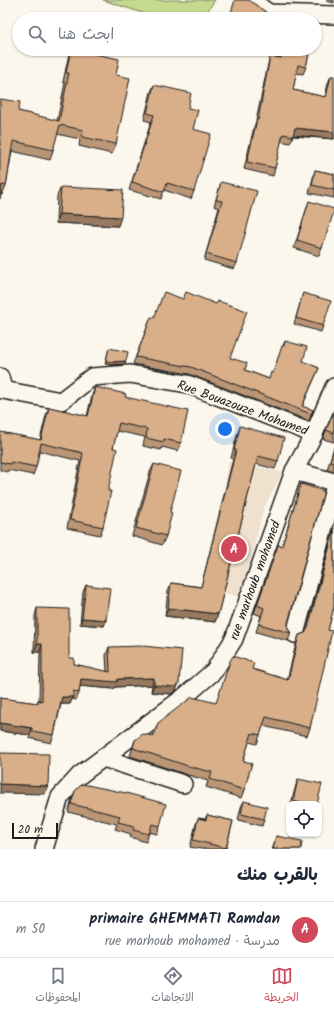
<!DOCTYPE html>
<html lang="ar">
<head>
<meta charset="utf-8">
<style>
	body { margin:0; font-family:Kalam,"Playpen Sans Arabic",sans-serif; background:#f6f6f7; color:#1f2937; direction:rtl }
	.controls { position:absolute; right:12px; bottom:12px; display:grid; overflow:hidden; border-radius:8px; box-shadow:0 1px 3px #0004 }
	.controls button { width:36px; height:36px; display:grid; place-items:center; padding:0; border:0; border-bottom:1px solid #e0e1e3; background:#fff; color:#1f2937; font:20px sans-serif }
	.scale { position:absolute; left:12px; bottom:10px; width:46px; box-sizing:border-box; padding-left:4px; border:2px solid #1c1c1c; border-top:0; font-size:11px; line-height:14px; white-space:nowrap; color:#1c1c1c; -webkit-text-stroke:3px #fbf7ec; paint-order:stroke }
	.you { position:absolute; left:225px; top:429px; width:14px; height:14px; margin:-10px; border:3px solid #fff; border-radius:50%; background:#1a73e8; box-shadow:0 0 0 6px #1a73e833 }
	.badge { display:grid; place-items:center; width:26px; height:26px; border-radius:50%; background:#d1495b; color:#fff; font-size:13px; font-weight:700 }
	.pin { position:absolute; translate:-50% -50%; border:2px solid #fff; box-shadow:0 1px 4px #0006 }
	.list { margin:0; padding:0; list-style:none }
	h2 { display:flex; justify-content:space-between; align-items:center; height:52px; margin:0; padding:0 16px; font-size:17px }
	h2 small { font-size:13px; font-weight:400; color:#747a83 }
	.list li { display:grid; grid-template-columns:26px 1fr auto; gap:12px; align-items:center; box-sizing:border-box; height:56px; padding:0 16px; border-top:1px solid #e0e1e3 }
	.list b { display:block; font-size:15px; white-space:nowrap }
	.list p { margin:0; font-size:13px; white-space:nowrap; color:#747a83 }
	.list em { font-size:13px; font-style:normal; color:#747a83 }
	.icon { flex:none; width:22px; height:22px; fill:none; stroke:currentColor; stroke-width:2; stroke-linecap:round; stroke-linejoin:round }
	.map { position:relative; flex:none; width:334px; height:849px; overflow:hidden; direction:ltr }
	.search { position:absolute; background:#fff; box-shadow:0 1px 3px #0004; left:12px; right:12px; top:12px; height:44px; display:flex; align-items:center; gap:10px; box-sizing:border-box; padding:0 14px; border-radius:22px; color:#747a83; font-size:15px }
	.sheet { height:108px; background:#fff }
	nav { display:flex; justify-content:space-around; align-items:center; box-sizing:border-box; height:56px; border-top:1px solid #e0e1e3; background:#fff; font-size:11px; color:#747a83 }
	nav a { display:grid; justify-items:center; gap:2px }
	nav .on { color:#d1495b }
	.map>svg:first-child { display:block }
</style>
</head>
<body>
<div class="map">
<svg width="334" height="849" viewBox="0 0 334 849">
	<rect width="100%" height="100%" fill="#fbf7ec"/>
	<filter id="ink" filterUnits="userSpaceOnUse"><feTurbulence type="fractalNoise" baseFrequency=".025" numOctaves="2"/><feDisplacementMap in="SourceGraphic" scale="8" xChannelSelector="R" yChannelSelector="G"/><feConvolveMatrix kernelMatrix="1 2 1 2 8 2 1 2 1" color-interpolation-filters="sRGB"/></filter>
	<g filter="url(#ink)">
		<path fill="#f0e1ce" d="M229,462L283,472L263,510L242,598L207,588Z"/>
		<path fill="#c6da8f" stroke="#717b56" d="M103,0H215L202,19H161Z"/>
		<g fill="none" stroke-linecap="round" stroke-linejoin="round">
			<g stroke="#1c1c1c" stroke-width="20">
				<g id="street">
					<path d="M250,0L269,13L334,15"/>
					<path d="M0,377L3,390L61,401L92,377L130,374L187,384L314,434"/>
					<path d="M294,471L334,482"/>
					<path d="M295,634L334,489"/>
					<path d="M103,758L183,784"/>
					<path d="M44,849L60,797L80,775L184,697L214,671L234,639L294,471L314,434L334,387"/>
				</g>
			</g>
			<use href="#street" stroke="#fbf7ec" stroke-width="17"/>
		</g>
		<g fill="#ba9676" stroke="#1c1c1c">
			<path d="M326,0H334V3L326,1Z"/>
			<path d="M71,49L116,75V144L112,154L79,146L80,139L57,134L53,150L50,160L12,151L6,186L2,195H1L0,99L18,111L57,121L65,83L63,82L68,58Z"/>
			<path d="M235,49H255L253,54Z"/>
			<path d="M282,49H310L306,67L303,74L296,73L293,90L325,97L328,83L331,76L334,139L293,136L290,143L281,141L275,168L273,176L244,169L254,127L256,121L268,64L270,56L280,58Z"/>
			<path d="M154,85L188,108L193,129L194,191L191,199L164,190L161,199L129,190L151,122L144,120L151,92Z"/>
			<path d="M315,170L334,174V198L309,193L313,178Z"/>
			<path d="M221,182L237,263L234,269L204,260L219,208L214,206Z"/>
			<path d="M61,187L118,226L56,223L57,196Z"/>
			<path d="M309,201L322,248L319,256L294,248Z"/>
			<path d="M303,293L323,326L321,332L294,324Z"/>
			<path d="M151,317L230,358L245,370L269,379L273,372L285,341L303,361L319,368L302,407L313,410L309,421L189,374L133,364Z"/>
			<path d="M109,348L125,364L111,365L105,364Z"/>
			<path d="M95,387L125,397L181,443L178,451L162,447L161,450L143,446L145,437L117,431L113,448L103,527L100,535L67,528L80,461L39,451L36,467L33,475L8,470L7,472L0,470V432L40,440L46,415L49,407L87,416L92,395Z"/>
			<path d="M334,414V442L323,439L326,430Z"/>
			<path d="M240,426L278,461L275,469L256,464L218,614L215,622L165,616L168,591L171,583L201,587L233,459L231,458L237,435Z"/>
			<path d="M334,447V472L327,470Z"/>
			<path d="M154,464L170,512L166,536L162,545L132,536L150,472Z"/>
			<path d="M301,484L288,623V629L291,633L288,641L256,632L261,616L254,613L278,545L282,546Z"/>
			<path d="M334,528V610H333L328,630L310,728L307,736L263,726L257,744L249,742L243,761L244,790L241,798L206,787L208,781L188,775L130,756L135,740L153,736L158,723L216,703L252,669L287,680L296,644L299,635L305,633L306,630Z"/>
			<path d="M86,585L106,620L104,626L80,624L83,592Z"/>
			<path d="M37,608L69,658L74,664L107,672L106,655L109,647L179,683L176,690L171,694L151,692L152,685L115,687L114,689L80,686L79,693L76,700L72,699L70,704H61L54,735L51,743L29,738L30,735L0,731V698L37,703L38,700H39L40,652H34L35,616Z"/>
			<path d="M298,779L317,804H291L296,785Z"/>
			<path d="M75,791L160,826L157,834L149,832L146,842L130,837L131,834L115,829L117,824L68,812L72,799Z"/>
			<path d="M244,801L264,819L262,826L238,820L241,807Z"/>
			<path d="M207,815L233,821L226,849H201L190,847L196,824L198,818L205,819Z"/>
			<path d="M276,836L301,849H272Z"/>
		</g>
		<g fill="#977a60" stroke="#1c1c1c">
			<path d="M295,128L334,132V139L292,135Z"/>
			<path d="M59,214L121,217L118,226L56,223Z"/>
			<path d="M126,361L125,364L111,365L112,362Z"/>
			<path d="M168,608L218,614L215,622L165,616Z"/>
			<path d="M82,618L106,620L104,626L80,624Z"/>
			<path d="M37,644H42L40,652H34Z"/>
			<path d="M154,678L152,685L115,687L114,689L78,686L81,679H118Z"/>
			<path d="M179,683L176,690L171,694L151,692L154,685Z"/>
			<path d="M62,697H73L70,704H60Z"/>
			<path d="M0,723L32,728L30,735L0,731Z"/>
			<path d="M0,784L48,786L45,794L0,793Z"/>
		</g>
		<g fill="#d8af89" stroke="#1c1c1c">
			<path d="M235,0H249L266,12L264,19H229Z"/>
			<path d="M71,49L119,59L116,75L130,78L116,144L82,137L83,130L60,125L53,150L13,141L6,186L2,185L0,199V99L20,102L18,111L59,121L69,73H66Z"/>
			<path d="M283,49H310L306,67L298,65L293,90L326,97L331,76H334V132L295,128L293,136L283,134L275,168L247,162L257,119L258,120L270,56L281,58Z"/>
			<path d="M154,85L191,93L188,108L198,110L193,129L211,134L194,191L167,183L164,192L132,182L154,115L147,113Z"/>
			<path d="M315,170L334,174V190L312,185Z"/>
			<path d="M221,182L257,191L237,263L206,254L222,201L216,200Z"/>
			<path d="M61,187L123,190L121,217L59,214Z"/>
			<path d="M309,201L334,209V211L322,248L297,240Z"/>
			<path d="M164,292L183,299L186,292L216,304L218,301L247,311L230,358L247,363L245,370L269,379L271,372L273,373L282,346H284L285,341L307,347L303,361L319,368L302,406L313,410L311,414L191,367L136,357L151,317L154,318Z"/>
			<path d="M303,293L331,301L323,326L296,318Z"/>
			<path d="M109,348L128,352L126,361L112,362L106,361Z"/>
			<path d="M95,387L126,394L125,397L188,411L181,443L164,439V442L146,438L147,429L119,423L113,448L117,449L108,491H111L103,527L70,520L83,453L41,443L36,467L11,462L10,464L0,462V432L41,440L49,407L88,416Z"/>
			<path d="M333,414H334V433L326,430Z"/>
			<path d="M240,426L284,438L278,461L258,456L218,614L168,608L171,583L201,587L236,450H234Z"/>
			<path d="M334,448V462L330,461Z"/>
			<path d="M154,464L181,471L170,512L172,513L166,536L136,528Z"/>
			<path d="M301,484L324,491L288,623V629L291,633L259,624L264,608L257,605L278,545L282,546Z"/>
			<path d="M334,530V607L328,630L332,631L310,728L266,717L260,735L252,733L243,761L252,763L244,790L210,779L212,772L191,767L133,748L135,740L143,734L154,736L158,723L192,697L216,703L230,661L233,656L254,663L252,669L288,680L299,635L305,633L308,628Z"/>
			<path d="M86,585L110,588L106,620L82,618Z"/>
			<path d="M37,608L69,609V658H74V664L110,672L109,647L143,646L182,650L179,683L174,687L154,685V678L118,679L117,682L81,679L79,693L73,691V697H62L54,735L32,731V728L0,723V698L38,703V700L42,701V644H37Z"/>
			<path d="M0,753L49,754L48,786L0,784Z"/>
			<path d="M298,779L322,784L317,804H305L293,801Z"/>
			<path d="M82,784L126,793L166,804L160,826L152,824L149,834L133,830L134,826L118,822L120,816L71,804L75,791Z"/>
			<path d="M244,801L267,807L264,819L241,814Z"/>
			<path d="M207,815L233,821L226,848L193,840L198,818L206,820Z"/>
			<path d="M276,836L302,841L301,849H273Z"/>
		</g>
	</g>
	<g text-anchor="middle" stroke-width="4" stroke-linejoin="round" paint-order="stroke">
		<g font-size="13" fill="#1c1c1c" stroke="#fbf7ec">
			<text transform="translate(243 407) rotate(20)" y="5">Rue Bouazouze Mohamed</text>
			<text transform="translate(254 580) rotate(-70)" y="5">rue marhoub mohamed</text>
		</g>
	</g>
</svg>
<div class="controls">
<button><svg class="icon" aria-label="locate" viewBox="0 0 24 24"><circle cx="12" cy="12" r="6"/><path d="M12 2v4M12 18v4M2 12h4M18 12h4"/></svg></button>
</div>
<div class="scale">20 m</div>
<div class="you"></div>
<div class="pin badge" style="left:234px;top:549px">A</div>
<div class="search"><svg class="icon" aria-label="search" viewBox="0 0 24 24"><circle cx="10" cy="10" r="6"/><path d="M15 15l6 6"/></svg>ابحث هنا</div>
</div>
<section class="sheet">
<h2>بالقرب منك<small></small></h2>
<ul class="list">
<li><span class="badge">A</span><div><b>primaire GHEMMATI Ramdan</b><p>مدرسة · rue marhoub mohamed</p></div><em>50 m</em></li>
</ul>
</section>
<nav>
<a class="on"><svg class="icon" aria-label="map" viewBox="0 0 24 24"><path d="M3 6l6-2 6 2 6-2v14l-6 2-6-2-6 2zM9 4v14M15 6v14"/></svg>الخريطة</a>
<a><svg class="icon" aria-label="directions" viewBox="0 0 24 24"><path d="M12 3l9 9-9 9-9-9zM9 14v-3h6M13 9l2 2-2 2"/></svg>الاتجاهات</a>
<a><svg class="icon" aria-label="saved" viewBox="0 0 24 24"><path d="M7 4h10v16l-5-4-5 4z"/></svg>المحفوظات</a>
</nav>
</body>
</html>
